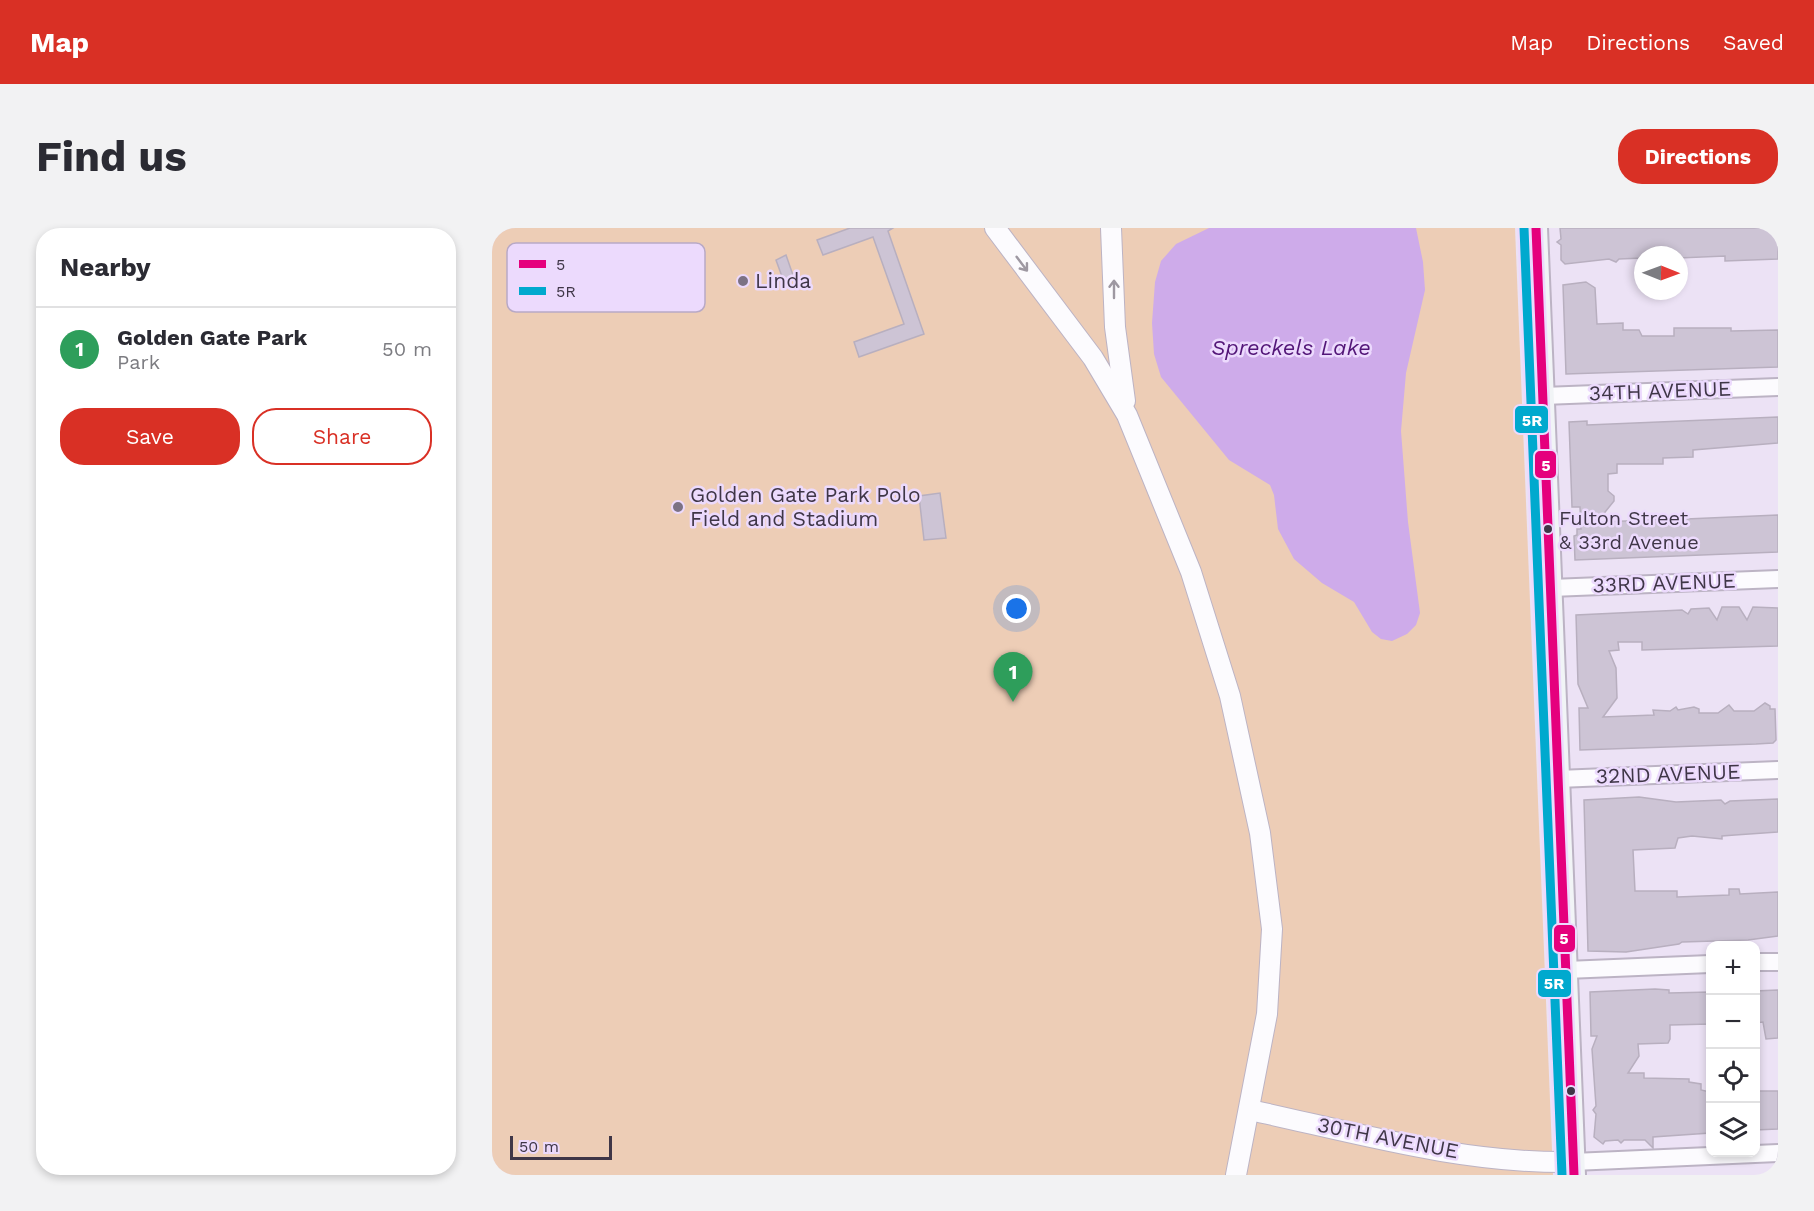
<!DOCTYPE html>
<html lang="en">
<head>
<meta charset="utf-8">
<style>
	body { margin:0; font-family:"Work Sans",sans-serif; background:#f2f2f3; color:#2b2b33 }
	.controls { position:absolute; right:18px; bottom:18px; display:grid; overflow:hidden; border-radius:12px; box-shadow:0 3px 9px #0003 }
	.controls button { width:54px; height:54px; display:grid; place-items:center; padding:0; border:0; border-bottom:2px solid #e1e1e2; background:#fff; color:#2b2b33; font:30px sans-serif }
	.compass { position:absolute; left:1142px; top:18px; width:54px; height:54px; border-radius:50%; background:#fff; box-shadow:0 3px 9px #0003; rotate:91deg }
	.scale { position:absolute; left:18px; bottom:15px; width:102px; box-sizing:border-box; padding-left:6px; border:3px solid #3f3647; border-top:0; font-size:16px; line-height:21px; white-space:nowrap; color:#3f3647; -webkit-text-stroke:4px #ecdafd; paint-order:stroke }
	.you { position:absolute; left:525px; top:381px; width:21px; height:21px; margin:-15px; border:4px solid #fff; border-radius:50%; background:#1a73e8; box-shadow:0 0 0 9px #1a73e833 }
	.badge { display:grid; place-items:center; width:39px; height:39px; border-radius:50%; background:#d93025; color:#fff; font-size:20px; font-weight:700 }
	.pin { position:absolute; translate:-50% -50px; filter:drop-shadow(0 2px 3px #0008) }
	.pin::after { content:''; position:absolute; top:32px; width:21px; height:18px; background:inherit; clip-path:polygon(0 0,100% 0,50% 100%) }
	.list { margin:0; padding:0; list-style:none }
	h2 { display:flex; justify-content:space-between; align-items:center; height:78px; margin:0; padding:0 24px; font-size:26px }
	h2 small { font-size:20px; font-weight:400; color:#7c7c81 }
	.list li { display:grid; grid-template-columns:39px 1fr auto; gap:18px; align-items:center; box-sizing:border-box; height:84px; padding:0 24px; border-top:2px solid #e1e1e2 }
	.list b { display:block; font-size:22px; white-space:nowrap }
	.list p { margin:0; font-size:20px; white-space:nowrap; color:#7c7c81 }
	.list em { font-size:20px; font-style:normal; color:#7c7c81 }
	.actions { display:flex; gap:12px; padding:18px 24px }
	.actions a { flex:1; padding:14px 0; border:2px solid #d93025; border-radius:24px; text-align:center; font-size:21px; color:#d93025 }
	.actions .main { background:#d93025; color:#fff }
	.icon { flex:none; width:33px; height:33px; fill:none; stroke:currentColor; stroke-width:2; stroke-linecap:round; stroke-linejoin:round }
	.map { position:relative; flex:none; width:1286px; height:947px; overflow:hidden; border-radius:24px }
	header { display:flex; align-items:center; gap:36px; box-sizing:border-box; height:84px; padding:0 30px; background:#d93025; color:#fff }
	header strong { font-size:28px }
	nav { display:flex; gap:33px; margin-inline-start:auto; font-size:21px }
	.intro { display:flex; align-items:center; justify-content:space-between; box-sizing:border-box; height:144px; padding:0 36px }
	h1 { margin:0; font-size:42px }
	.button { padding:15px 27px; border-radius:24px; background:#d93025; color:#fff; font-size:21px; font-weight:700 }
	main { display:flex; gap:36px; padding:0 36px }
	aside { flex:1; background:#fff; border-radius:24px; box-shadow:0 3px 9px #0003 }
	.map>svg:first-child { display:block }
</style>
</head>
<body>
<header>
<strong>Map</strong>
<nav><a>Map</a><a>Directions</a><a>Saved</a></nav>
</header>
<div class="intro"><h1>Find us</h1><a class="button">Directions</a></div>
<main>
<aside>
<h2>Nearby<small></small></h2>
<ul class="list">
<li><span class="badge" style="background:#2e9e5b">1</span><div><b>Golden Gate Park</b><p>Park</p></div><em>50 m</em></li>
</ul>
<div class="actions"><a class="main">Save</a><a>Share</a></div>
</aside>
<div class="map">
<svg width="1286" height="947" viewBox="0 0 1286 947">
	<rect width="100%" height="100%" fill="#ece2f5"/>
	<path fill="#edcdb6" d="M0,0H1023L1061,947H0Z"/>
	<path fill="#ceabea" d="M924,0L931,34L933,62L914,145L909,203L916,294L928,385L924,397L915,406L900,413L889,411L880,404L862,374L830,355L802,331L786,301L782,267L778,257L737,232L669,149L662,126L660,95L663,54L669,33L684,16L717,0Z"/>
	<g fill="#cdc4d5" stroke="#b8afbf" stroke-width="1.5">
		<path d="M358,0H401L396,3L432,106L367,129L362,114L412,96L381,9L331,27L325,12Z"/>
		<path d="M1068,0H1286V31L1233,33V28L1187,30V27H1151V30L1127,31L1124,34L1117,31L1073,36L1069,32V17L1065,14L1069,11Z"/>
		<path d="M294,27L302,50L292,54L284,32Z"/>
		<path d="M1094,54L1103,60L1105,96L1131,95V102H1147L1150,108H1182V100H1239V103L1286,102V139L1074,146L1071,57Z"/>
		<path d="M1286,189V215L1201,222V229L1171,230V236H1125V245L1116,246V263L1122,268V273L1105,294L1163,292L1166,287L1171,292L1286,287V324L1083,332L1082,308L1085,307V301H1089L1088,279H1080L1077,194L1095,193V197Z"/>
		<path d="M448,265L454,310L432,312L427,268Z"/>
		<path d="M1230,379H1247L1255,392L1261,379L1286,380V418L1150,422V414H1126L1127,422L1117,423L1124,440L1125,470L1111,489L1162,487L1161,482L1178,483L1184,479L1186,482L1202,479L1207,481V485H1226L1237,477L1242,483H1262L1273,475L1278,478V481H1283L1284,512L1281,515L1264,516L1088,522L1087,480H1096L1086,456L1084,387L1190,382L1196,386L1199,381L1217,380L1225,392Z"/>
		<path d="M1147,569L1184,574L1229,572L1233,576L1238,573L1286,571V604L1243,607L1230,608V611L1200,608L1186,610L1183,620L1141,622L1143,663H1185V669L1237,667V661H1247L1248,666L1286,664V708L1256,712L1190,714L1187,716L1134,724L1096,723L1092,572Z"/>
		<path d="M1163,761L1177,762V765L1218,764V796L1178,797V811L1176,815L1146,816L1147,828L1136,845H1152V850L1197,851V854L1209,856V862L1218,864V905L1161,909V920L1153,912H1132L1129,915L1126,912L1113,913L1111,916L1102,909L1104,886L1101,882L1104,878L1100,821L1105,808H1099L1098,764Z"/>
		<path d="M1286,762V810L1274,811L1271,794L1263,795V763Z"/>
		<path d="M1263,863H1286V901L1263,902Z"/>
	</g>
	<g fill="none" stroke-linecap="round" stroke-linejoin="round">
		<g stroke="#bcb3c4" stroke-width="20">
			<g id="minor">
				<path d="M1051,168L1286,159"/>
				<path d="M1059,360L1286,351"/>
				<path d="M1066,551L1286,542"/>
				<path d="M1264,734H1286"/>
				<path d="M1074,742L1218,736"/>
				<path d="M1081,934L1286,925"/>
			</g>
		</g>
		<g stroke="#bcb3c4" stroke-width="22">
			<g id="tertiary">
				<path d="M503,0L601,130L635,187L699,344L738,468L768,605L780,701L775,786L744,947"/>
				<path d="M619,0L623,99L633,173"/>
				<path d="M758,882C865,905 971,936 1081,934"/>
			</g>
		</g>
		<g stroke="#bcb3c4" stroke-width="26">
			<path id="secondary" d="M1044,0L1082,947"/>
		</g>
		<use href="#minor" stroke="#fcfbfe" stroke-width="16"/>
		<use href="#tertiary" stroke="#fcfbfe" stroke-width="20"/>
		<use href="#secondary" stroke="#f1f4f6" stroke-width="22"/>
		<g stroke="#ecdafd" stroke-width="14">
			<path id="bus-1" d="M1044,0L1082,947"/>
		</g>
		<g stroke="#ecdafd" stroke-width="14">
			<path id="bus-2" d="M1032,0L1070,947"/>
		</g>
		<use href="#bus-1" stroke="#e5007d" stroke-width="9"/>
		<use href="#bus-2" stroke="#00a9ce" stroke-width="9"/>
	</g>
	<defs><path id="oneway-shaft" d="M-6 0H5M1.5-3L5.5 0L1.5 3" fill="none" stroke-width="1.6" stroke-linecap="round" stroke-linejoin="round" transform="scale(1.5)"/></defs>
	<g stroke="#9e98a2">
		<use href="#oneway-shaft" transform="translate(530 36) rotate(53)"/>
		<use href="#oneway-shaft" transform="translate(622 61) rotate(-90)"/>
	</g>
	<g fill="#7c7284" stroke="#ecdafd" stroke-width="2">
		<circle cx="251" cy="53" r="6"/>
		<circle cx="186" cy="279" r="6"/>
	</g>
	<g fill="#3f3647" stroke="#ecdafd" stroke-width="2">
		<circle cx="1056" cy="301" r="5"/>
		<circle cx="1079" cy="863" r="5"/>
	</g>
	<g text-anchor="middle" stroke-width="5" stroke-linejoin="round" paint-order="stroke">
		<g font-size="20" fill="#3f3647" stroke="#ecdafd" text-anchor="start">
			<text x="1067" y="297">Fulton Street<tspan x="1067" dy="24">&amp; 33rd Avenue</tspan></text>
		</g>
		<g font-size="21" fill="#3f3647" stroke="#ecdafd" text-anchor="start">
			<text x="263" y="60">Linda</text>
			<text x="198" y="274">Golden Gate Park Polo<tspan x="198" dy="24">Field and Stadium</tspan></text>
		</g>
		<g font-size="21" fill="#3f3647" stroke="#ecdafd">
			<text transform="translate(1168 163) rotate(-2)" y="7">34TH AVENUE</text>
			<text transform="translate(1172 355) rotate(-2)" y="7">33RD AVENUE</text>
			<text transform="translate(1176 546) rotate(-2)" y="7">32ND AVENUE</text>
			<text transform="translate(896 910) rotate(11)" y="7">30TH AVENUE</text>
		</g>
		<g font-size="22" font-style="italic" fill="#531678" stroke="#ecdafd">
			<text x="799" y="127">Spreckels Lake</text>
		</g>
	</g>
	<rect x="15" y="15" width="198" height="69" rx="9" fill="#ecdafd" stroke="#b8a9c6" stroke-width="1.5"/>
	<rect x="27" y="32" width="27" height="8" fill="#e5007d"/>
	<rect x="27" y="59" width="27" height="8" fill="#00a9ce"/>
	<g font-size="16" fill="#3f3647">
		<text x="64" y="42">5</text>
		<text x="64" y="69">5R</text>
	</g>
	<g stroke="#ecdafd" stroke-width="2">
		<rect x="1022" y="177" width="35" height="29" rx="6" fill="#00a9ce"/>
		<rect x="1042" y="222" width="23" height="29" rx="6" fill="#e5007d"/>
		<rect x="1061" y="696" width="23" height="29" rx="6" fill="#e5007d"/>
		<rect x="1045" y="741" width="35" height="29" rx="6" fill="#00a9ce"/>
	</g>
	<g font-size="16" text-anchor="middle" font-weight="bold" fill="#fff">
		<text x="1040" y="198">5R</text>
		<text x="1054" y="243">5</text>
		<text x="1072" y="716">5</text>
		<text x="1062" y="761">5R</text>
	</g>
</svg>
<div class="controls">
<button>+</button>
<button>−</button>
<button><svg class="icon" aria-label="locate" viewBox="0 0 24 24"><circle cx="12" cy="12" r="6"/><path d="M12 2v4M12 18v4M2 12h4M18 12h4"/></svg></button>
<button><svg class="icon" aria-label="layers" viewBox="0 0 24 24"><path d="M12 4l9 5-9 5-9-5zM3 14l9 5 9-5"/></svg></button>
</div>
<svg class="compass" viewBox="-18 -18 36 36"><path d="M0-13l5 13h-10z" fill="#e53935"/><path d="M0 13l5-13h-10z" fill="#7c7c81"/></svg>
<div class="scale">50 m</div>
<div class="you"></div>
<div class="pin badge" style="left:521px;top:474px;background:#2e9e5b">1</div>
</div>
</main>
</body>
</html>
